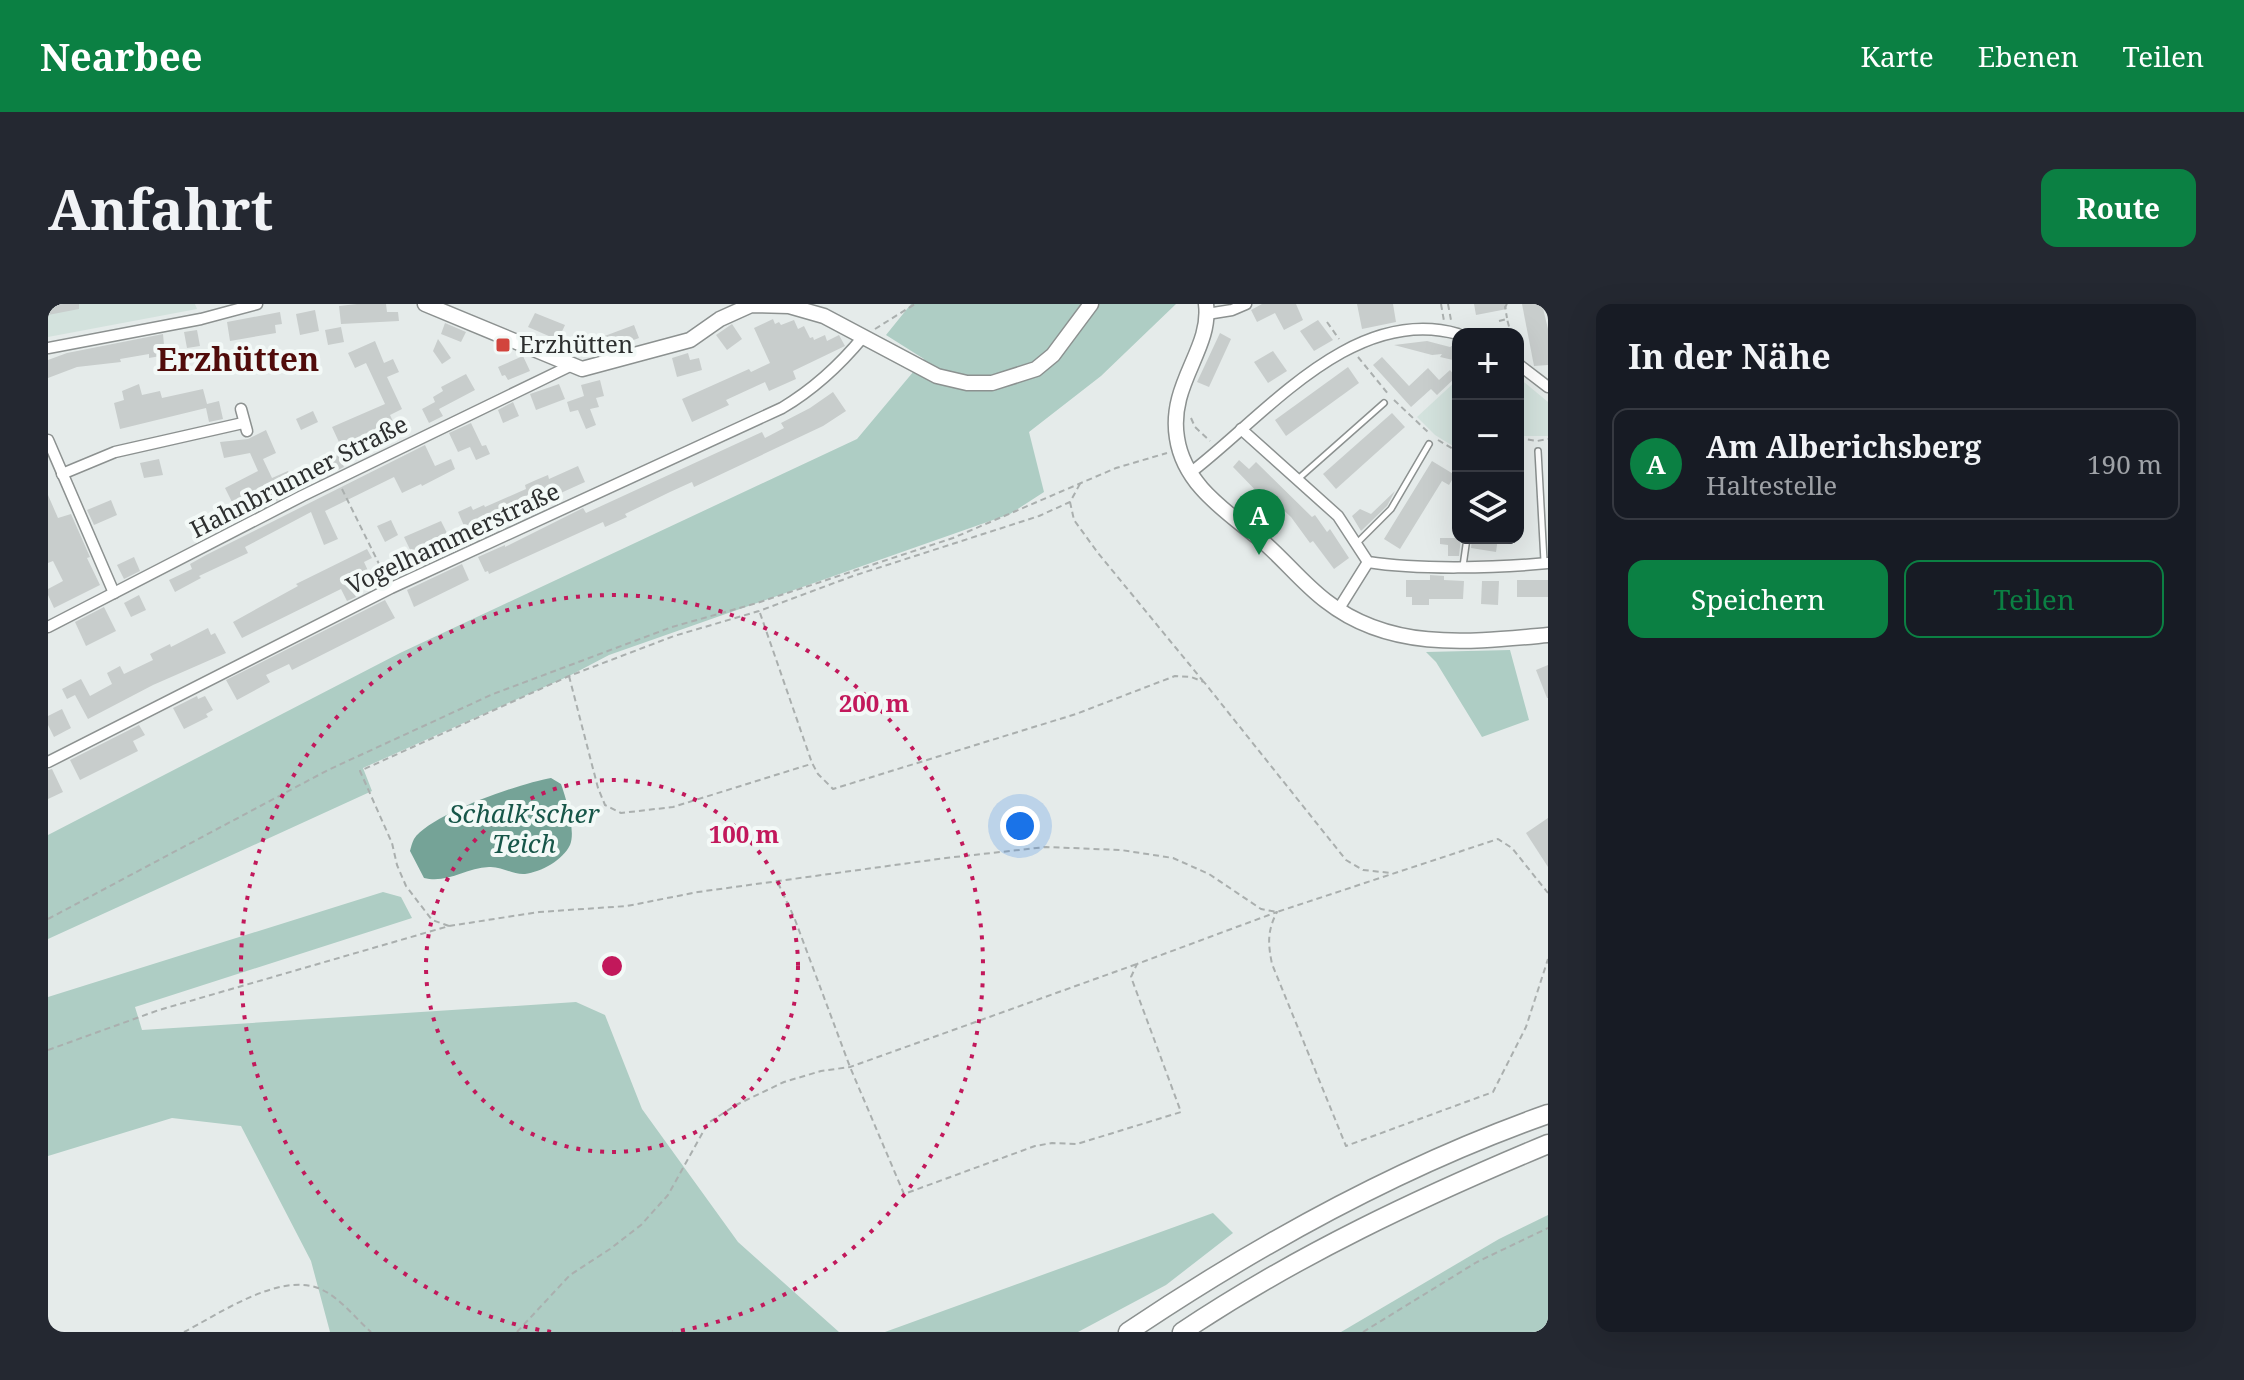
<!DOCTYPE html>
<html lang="de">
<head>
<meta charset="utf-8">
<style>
	body { margin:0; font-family:"Noto Serif",serif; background:#242831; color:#f1f3f6 }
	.controls { position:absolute; right:24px; top:24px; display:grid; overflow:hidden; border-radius:16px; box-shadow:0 8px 32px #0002 }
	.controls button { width:72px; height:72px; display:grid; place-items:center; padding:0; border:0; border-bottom:2px solid #363941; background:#171b24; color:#f1f3f6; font:40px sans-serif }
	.you { position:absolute; left:972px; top:522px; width:28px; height:28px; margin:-20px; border:6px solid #fff; border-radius:50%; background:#1a73e8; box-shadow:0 0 0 12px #1a73e833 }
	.badge { display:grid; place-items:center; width:52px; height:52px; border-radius:50%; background:#0b8043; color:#fff; font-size:26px; font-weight:700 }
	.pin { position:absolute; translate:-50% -66px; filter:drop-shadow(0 2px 4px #0008) }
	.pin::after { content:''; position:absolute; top:42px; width:28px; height:24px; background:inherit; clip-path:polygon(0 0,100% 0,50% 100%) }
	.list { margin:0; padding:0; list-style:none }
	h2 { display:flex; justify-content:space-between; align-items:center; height:104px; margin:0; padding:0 32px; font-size:34px }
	h2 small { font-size:26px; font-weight:400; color:#9ea1a6 }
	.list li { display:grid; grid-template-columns:52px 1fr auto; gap:24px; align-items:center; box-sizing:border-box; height:112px; margin:0 16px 16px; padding:0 16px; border:2px solid #363941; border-radius:16px }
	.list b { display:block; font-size:30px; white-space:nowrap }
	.list p { margin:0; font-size:26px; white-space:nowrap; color:#9ea1a6 }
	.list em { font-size:26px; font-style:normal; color:#9ea1a6 }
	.actions { display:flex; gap:16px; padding:24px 32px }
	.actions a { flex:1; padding:18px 0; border:2px solid #0b8043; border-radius:16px; text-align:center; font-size:28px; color:#0b8043 }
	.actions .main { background:#0b8043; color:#fff }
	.icon { flex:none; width:44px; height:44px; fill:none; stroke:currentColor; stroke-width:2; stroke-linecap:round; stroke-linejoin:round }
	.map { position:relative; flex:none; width:1500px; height:1028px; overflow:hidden; border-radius:16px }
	header { display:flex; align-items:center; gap:48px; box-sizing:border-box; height:112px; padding:0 40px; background:#0b8043; color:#fff }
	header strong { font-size:38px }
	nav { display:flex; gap:44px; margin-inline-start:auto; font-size:28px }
	.intro { display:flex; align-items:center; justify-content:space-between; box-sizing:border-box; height:192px; padding:0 48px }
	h1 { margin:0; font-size:56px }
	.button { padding:20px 36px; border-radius:16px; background:#0b8043; color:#fff; font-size:28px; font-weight:700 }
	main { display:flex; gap:48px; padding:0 48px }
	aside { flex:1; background:#171b24; border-radius:16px; box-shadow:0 8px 32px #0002 }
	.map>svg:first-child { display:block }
</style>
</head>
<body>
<header>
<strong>Nearbee</strong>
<nav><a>Karte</a><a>Ebenen</a><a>Teilen</a></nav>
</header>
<div class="intro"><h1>Anfahrt</h1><a class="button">Route</a></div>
<main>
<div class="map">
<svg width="1500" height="1028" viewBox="0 0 1500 1028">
	<rect width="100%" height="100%" fill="#e5ebea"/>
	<g fill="#d3e2dd">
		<path d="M0,0H147L149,5L0,33Z"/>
		<path d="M1470,73L1500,98V132H1470Z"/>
		<path d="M1410,75V145L1387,131L1369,113Z"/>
	</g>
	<g fill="#aecdc4">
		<path d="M863,0H1128L1053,72L981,128L996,188L962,210L561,351L521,372L315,464L324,487L0,635V531L352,349L809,135L876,55L838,31Z"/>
		<path d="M1462,346L1481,416L1434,433L1388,358L1378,348Z"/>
		<path d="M335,588L353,593L364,614L87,703L94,726L528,698L557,711L594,805L690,938L791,1028H282L263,957L193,822L124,814L0,852V693Z"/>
		<path d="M1165,909L1185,929L1118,981L1030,1028H837Z"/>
		<path d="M1500,911V1028H1293L1451,935Z"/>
	</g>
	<path fill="#75a397" d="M503,474L513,480C518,494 528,527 522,541C515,556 493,568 477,570C465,571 453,562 441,563C417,564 399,580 376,574L362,547C363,543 364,539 366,535C383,510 473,479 503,474Z"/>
	<g fill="#c8cdcc">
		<path d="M0,0H31V5L0,11Z"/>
		<path d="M309,0H338L339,8H350L351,17L293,20L291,2Z"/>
		<path d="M1214,0H1248L1255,16L1236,26L1227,9L1209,18L1203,6Z"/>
		<path d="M1309,0H1345L1348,18L1314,25Z"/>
		<path d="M1426,0H1459V5L1428,11Z"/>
		<path d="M1474,0H1494L1500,25V61L1486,62Z"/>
		<path d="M267,6L271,27L252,31L248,10Z"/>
		<path d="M232,8L234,20L227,21L228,29L182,37L179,18Z"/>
		<path d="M487,9L517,21L510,36L480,23Z"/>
		<path d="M725,15L727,20L731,18L733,21L746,16L750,25L756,22L762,34L765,33L766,36L777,31L779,37L791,31L797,42L745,67L748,75L721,87L717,78L678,96L681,101L644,118L634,95L701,65L703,68L722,59L706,24Z"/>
		<path d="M1270,16L1285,36L1266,47L1252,27Z"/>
		<path d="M397,19L418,28L413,38L393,30Z"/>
		<path d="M684,20L694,35L679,46L668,31Z"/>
		<path d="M586,21L591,34L542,52L532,53L527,39L545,32L546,36Z"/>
		<path d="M293,23L296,38L280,41L277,26Z"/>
		<path d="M149,26L152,42L139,44L136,28Z"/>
		<path d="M1172,29L1183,35L1161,83L1149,78Z"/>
		<path d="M115,30L116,41L122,40L124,50L101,54V50L72,55L73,58L29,63L0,74V56L19,49Z"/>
		<path d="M390,35L403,54L394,60L385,47Z"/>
		<path d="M327,37L336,59L345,55L351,68L339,73L354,105L342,111L350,128L337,134L334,126L312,136L314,141L296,149L284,123L337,100L318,59L307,64L300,49Z"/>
		<path d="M1379,37L1402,43L1410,38V49H1407L1405,56L1392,53L1394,50L1384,51L1346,41Z"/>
		<path d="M1225,47L1239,67L1220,79L1206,58Z"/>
		<path d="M640,49L642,56L651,54L654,66L629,73L624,54Z"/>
		<path d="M475,52L482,67L460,76L457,71L454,72L450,63Z"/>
		<path d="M1334,53L1361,82L1380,64L1391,76L1402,66L1408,73L1389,91L1383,85L1363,103L1325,61Z"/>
		<path d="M1300,63L1311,79L1238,132L1227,116Z"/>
		<path d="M418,70L427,86L391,105L395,112L381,119L374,105L387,98L385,93L395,87L393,83Z"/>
		<path d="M552,76L556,92L548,94L551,103L542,105L548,121L538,125L530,106L522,108L519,98L536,92L533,81Z"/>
		<path d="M91,80L94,91L112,87L114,94L155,85L159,100L171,97L175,115L161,118L158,104L72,125L66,99L76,96L74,87Z"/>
		<path d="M511,80L517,95L488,106L482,90Z"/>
		<path d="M785,88L798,107L775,122L646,183L644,178L622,188L577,210L579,213L557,223L555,218L441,270L440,267L437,268L430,253L457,241V243L535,204L538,209L714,128L717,134L736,124L733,119L762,104Z"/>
		<path d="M465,98L471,112L455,119L450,106Z"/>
		<path d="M265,107L270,118L253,126L248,115Z"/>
		<path d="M1344,109L1357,123L1288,185L1275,170Z"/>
		<path d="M423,119L434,142L438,141L442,150L428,156L422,143L410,148L401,129Z"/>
		<path d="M218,126L228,149L215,155L224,174L240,167L243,174L290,151L296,163L160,231L154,219L186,202L177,184L210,167L202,149L176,154L172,138L200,135Z"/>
		<path d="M377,141L387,162L403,155L407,165L374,182L373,180L354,189L346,173L277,207L290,235L276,241L263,208L197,243L200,249L151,272L153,274L127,288L121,276L144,265L142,260L158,251Z"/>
		<path d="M111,155L115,171L96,174L92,159Z"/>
		<path d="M1191,156L1201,165L1208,158L1264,213L1267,211L1279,228L1282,225L1301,254L1286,265L1265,237L1262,239L1243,213L1220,192L1217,196L1185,163Z"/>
		<path d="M1384,157L1407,171L1401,181L1394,177L1352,245L1336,235Z"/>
		<path d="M530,162L537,178L420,231L410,208L423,202L425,206L436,201L437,203L478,185L477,181L488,176L500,171L501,175Z"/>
		<path d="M1347,187L1339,202L1313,227L1304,212L1312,205L1323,210Z"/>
		<path d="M0,191L10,214L23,210L42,253L39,254L52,281L6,304L0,291V285L15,277L5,257L0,259Z"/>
		<path d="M63,196L69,211L46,221L39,206Z"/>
		<path d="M343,216L350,231L337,238L329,222Z"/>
		<path d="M393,217L403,237L366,254L356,233Z"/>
		<path d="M1392,234H1413L1411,252H1400V241L1392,240Z"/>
		<path d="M1424,234H1450L1448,248L1423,244Z"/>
		<path d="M319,245L324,254L316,258L322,271L302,281L308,293L299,297L293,285L194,334L185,318L250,282L248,280Z"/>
		<path d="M86,253L92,267L76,275L69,261Z"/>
		<path d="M414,260L421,276L366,303L359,286Z"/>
		<path d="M1382,271L1396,272V276L1416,277L1415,295H1381V301H1364V293H1358V276H1382Z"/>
		<rect x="1469" y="276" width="31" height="17"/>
		<path d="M1434,277H1451L1450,301L1433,300Z"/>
		<path d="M91,291L98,306L83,313L76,299Z"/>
		<path d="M337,296L347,314L244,366L241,360L218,371L222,378L189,396L178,376Z"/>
		<path d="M56,303L68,327L38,342L27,318Z"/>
		<path d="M160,324L163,331L167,329L178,349L105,381L40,415L27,391L19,395L14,385L33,375L42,392L64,380L59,369L72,362L76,370L105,356L102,350L122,340L123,343Z"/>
		<path d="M1500,361V394H1499L1488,366Z"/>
		<path d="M149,392L150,395L157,392L165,406L158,410L160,413L136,425L125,404Z"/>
		<path d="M14,405L23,424L6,433L0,421V412Z"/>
		<path d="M91,421L97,431L85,437L90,447L32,476L22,456Z"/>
		<path d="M4,465L15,488L0,495V466Z"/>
		<path d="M1500,514V563L1478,529Z"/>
	</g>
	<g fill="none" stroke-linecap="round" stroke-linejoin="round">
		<g stroke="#8c9190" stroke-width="8">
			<g id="lane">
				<path d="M1490,147L1496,257"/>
				<path d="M1250,175L1336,99"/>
				<path d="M1309,239L1343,205L1381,140"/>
				<path d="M1415,262L1419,234"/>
			</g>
		</g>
		<g stroke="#8c9190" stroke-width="13">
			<g id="street">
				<path d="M1159,10L1184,6L1198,0"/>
				<path d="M0,44L153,15L209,0"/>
				<path d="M1470,60L1500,83"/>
				<path d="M193,105L199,127"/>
				<path d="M1193,125L1290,212L1320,258C1370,266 1449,264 1500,259"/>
				<path d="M0,136L66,289"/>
				<path d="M1142,169C1216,113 1304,0 1410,30"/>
				<path d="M14,170L67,148L195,119"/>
				<path d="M1290,306L1320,258"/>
				<path d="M0,323L254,192L522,62"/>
				<path d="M0,458L343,284L734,104C766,85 791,62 815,33"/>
			</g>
		</g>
		<g stroke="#8c9190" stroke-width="17">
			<g id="secondary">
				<path d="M377,0L534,65L642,36L672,15L703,1L741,2L776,12L889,72L919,79H944L988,65L1005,51L1043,0"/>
				<path d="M1158,0C1164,45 1120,80 1129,134C1136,181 1178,207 1212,235C1235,254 1254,279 1278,297C1343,348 1423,338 1500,331"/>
			</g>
		</g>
		<g stroke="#8c9190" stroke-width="21">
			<g id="highway">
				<path d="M1080,1028C1211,940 1350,863 1500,810"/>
				<path d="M1134,1028C1249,951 1373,893 1500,840"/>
			</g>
		</g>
		<g stroke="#aaafae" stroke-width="2" stroke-dasharray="6 4" stroke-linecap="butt">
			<path d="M1393,0L1396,17"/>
			<path d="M1400,0L1403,16"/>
			<path d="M1459,0L1457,3L1459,14"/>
			<path d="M1451,17L1459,15L1463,30"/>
			<path d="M1279,18L1291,35"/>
			<path d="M827,25L867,0"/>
			<path d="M1310,53L1341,91"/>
			<path d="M1346,96L1382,130"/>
			<path d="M1143,114L1147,123L1162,137"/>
			<path d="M1470,134L1489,137L1500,135"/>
			<path d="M1390,136L1410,148"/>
			<path d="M294,185L337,272"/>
			<path d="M1022,198L1026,216L1050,249L1155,377"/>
			<path d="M712,309L764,459L770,470L785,485L1028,410L1127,372L1143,373L1156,378L1298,556L1315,566L1343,569"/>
			<path d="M521,372L550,484L557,501L573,509L625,503L763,460"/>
			<path d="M730,579L746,613L802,763L856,890L987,842L1004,839L1029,840L1133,808L1083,673L1089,660L1229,608C1219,627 1220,640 1224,660L1298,842L1445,788L1478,723L1500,655"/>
			<path d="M0,615L280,466L445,390L624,323L709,299L905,234L1068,164L1119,149"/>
			<path d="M401,622L384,616L358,582L349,561L344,539L312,467L521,372L626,332L711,307L805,272L991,212L1022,198L1033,178"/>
			<path d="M0,746L111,706L401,622L491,608L579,602L650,588L898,554L998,543L1073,546L1125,554L1161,570L1213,605L1229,608L1450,535L1464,544L1500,589"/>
			<path d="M136,1028C171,1010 230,969 270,984C291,992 306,1013 323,1028"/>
			<path d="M469,1028L522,971L562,945L593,921L620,891L660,819L688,801L736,778L773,767L802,763L1089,660"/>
			<path d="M1315,1028L1429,958L1500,924"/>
		</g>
		<use href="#lane" stroke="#fff" stroke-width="5"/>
		<use href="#street" stroke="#fff" stroke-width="10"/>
		<use href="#secondary" stroke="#fff" stroke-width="14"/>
		<use href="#highway" stroke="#fff" stroke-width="18"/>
	</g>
	<g fill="none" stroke="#c2185b" stroke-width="4" stroke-dasharray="4 8">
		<circle cx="564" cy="662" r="186"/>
		<path d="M503 1028A371 371 0 1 1 625 1028"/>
	</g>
	<rect fill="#d2443d" stroke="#f3f9f7" stroke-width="3" x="447" y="33" width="16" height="16" rx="4"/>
	<g text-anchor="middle" stroke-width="8" stroke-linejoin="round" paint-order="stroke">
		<g font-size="24" fill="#2d2f2f" stroke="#f3f9f7" text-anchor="start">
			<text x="471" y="49">Erzhütten</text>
		</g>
		<g font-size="24" fill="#2d2f2f" stroke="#f3f9f7">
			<text transform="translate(251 173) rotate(-27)" y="8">Hahnbrunner Straße</text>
			<text transform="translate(405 235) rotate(-25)" y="8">Vogelhammerstraße</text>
		</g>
		<g font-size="26" font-style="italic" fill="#175649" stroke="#f3f9f7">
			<text x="476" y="519">Schalk'scher<tspan x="476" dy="30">Teich</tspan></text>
		</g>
		<g font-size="32" font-weight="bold" fill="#510c0b" stroke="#f3f9f7">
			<text x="190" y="67">Erzhütten</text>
		</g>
	</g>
	<circle cx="564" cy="662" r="12" fill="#c2185b" stroke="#f3f9f7" stroke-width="4"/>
	<g font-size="24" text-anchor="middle" font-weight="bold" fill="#c2185b" stroke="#f3f9f7" stroke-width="8" stroke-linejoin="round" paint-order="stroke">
		<text x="826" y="408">200 m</text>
		<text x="696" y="539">100 m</text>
	</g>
</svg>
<div class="controls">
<button>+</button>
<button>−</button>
<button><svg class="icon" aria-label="layers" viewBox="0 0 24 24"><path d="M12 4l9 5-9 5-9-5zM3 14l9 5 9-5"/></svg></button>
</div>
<div class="you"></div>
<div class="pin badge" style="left:1211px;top:251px">A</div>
</div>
<aside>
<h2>In der Nähe<small></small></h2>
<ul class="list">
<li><span class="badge">A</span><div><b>Am Alberichsberg</b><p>Haltestelle</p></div><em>190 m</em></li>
</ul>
<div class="actions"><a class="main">Speichern</a><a>Teilen</a></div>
</aside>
</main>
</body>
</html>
